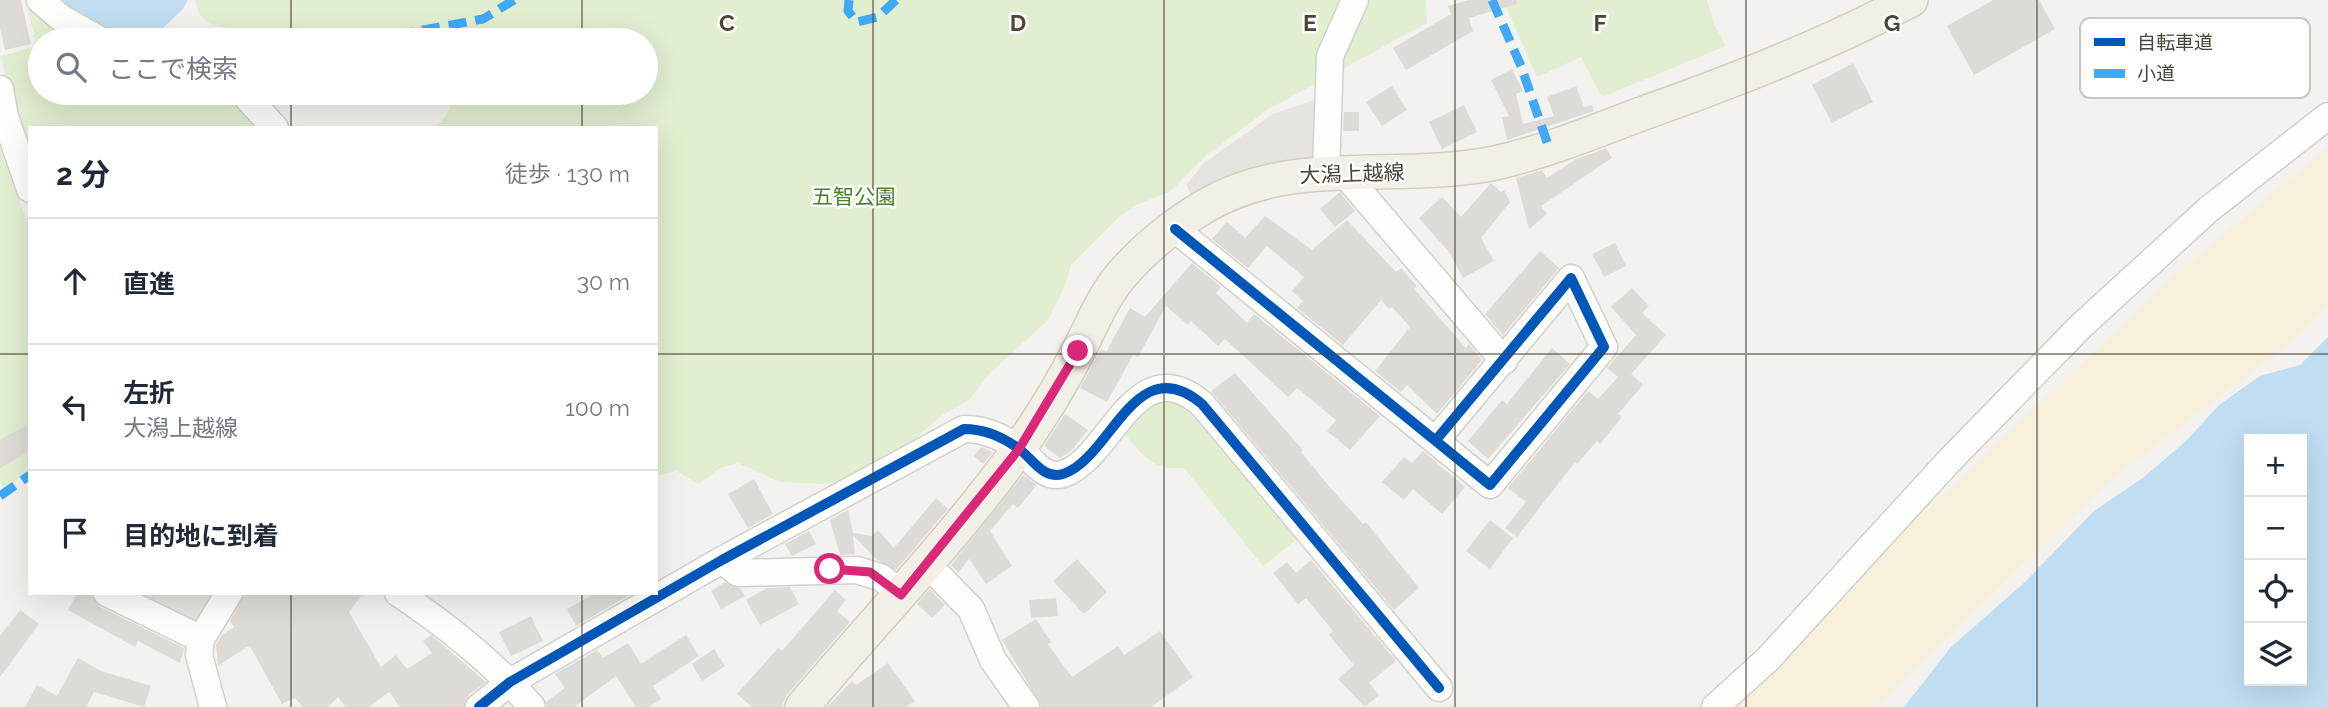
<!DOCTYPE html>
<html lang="ja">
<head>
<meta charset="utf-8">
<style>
	body { margin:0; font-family:Raleway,"Noto Sans JP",sans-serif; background:#f2f2f3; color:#1f2937 }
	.controls { position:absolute; right:21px; bottom:21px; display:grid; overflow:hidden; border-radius:0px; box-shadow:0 7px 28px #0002 }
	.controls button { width:63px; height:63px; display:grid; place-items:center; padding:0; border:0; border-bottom:2px solid #e0e1e3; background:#fff; color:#1f2937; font:35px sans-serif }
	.stop { position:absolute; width:21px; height:21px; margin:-16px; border:5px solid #db2777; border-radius:50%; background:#fff }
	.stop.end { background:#db2777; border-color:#fff; box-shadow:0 2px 7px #0008 }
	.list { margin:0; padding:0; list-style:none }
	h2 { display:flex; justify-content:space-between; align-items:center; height:91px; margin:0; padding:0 28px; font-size:30px }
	h2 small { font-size:23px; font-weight:400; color:#747a83 }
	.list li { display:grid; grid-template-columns:46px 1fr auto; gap:21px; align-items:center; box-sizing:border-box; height:126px; padding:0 28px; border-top:2px solid #e0e1e3 }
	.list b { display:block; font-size:26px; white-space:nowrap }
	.list p { margin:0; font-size:23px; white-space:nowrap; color:#747a83 }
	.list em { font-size:23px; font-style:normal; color:#747a83 }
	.icon { flex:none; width:38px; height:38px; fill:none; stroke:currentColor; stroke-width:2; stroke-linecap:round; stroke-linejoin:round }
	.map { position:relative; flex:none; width:2328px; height:707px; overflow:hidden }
	.search { position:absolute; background:#fff; box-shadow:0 7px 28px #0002; left:28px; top:28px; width:630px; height:77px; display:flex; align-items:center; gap:18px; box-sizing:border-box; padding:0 24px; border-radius:38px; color:#747a83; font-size:26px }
	.panel { position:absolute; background:#fff; box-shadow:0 7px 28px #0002; left:28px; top:126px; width:630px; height:469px; border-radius:0px }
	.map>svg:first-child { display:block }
</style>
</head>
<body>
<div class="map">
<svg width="2328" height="707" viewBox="0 0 2328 707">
	<rect width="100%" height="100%" fill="#f4f2ee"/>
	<g fill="#e1eecf">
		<path d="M25,0L86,40H40V93H229L264,128H30V169L15,125L1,56L37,46Z"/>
		<path d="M196,0H1426L1427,23L1267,110L1207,155L1171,191L1134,206L1120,216L1071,265L1063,290L1048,320L990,373L969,400L939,417L908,446L844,480L823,484L780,482L738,463L720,468L699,484L676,471L656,476V128H434C445,118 453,108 452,93H646V40H246L237,29C216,27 197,24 196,0Z"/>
		<path d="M1503,0H1707L1714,24L1726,46L1602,97L1581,57L1537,77Z"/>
		<path d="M0,149L30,229V471L4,489L0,482Z"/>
		<path d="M1163,400L1195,409L1301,536L1263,566L1184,468C1150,471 1142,453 1121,430L1135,415Z"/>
	</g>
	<path fill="#f7f0da" d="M2328,147V304L2293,341L2111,479L1875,707H1731L1908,528L2173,277Z"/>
	<g fill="#e6e3df">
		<path d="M1318,99L1317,161L1295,160L1260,165L1221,179L1192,196L1186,185L1204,163L1273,114Z"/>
		<path d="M132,593H216L198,625Z"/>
	</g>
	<g fill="#c0ddf1" fill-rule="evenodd">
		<path d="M50,0H188L183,9L151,40H114Z"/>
		<path d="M2328,337V707H1904L1951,647L2025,582L2094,511L2144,477L2186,441L2219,405L2260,376L2300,365ZM2249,439H2302V681H2249Z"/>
	</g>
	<g fill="#dedbd6">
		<path d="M0,0H21L31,44L5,50L0,28Z"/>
		<path d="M1469,0H1516L1517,4L1469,18L1473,31L1406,70L1393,48L1451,14L1448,6Z"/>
		<path d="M1993,0H2039L2055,29L1974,75L1947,26Z"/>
		<path d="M1853,63L1873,102L1832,123L1812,85Z"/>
		<path d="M1512,69L1523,91L1516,94L1523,124L1554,116L1547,97L1576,86L1584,107L1592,105L1594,111L1507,140L1502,117L1509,116L1491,80Z"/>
		<path d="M1392,86L1407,110L1382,126L1366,102Z"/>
		<path d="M1464,105L1477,132L1442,149L1429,122Z"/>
		<path d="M1344,112H1359V131H1343Z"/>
		<path d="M1606,148L1612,158L1541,206L1547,214L1529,229L1516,178L1542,170L1547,178L1576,159Z"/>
		<path d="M1491,183L1501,192L1504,190L1510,202L1481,238L1494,261L1463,278L1449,252L1419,218L1442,197L1461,217Z"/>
		<path d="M1340,192L1355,211L1335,227L1320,209Z"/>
		<path d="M1265,216L1312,250L1347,220L1396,272L1401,268L1417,286L1414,289L1466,348L1469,344L1482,360L1437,414L1407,385L1401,392L1375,371L1410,327L1392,307L1389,309L1381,300L1343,345L1297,308L1303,301L1292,291L1304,277L1267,246L1248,268L1212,239L1227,222L1245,238Z"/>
		<path d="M1615,243L1626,266L1604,277L1592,254Z"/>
		<path d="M1540,251L1559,268L1503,335L1485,314Z"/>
		<path d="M1192,263L1221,287L1216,293L1247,323L1254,314L1380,416L1350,450L1327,431L1336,420L1297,388L1288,397L1225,339L1218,346L1191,321L1188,325L1166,306L1138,357L1133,355L1107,402L1080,388L1101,349L1106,352L1130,308L1145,317Z"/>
		<path d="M1632,288L1649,306L1642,313L1666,335L1631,374L1643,385L1618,414L1622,417L1600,444L1597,441L1577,464L1575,462L1517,537L1505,528L1526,502L1508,488L1588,391L1598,399L1618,377L1607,368L1636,335L1611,307Z"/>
		<path d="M1552,348L1570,364L1488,459L1468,441L1502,400L1507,404Z"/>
		<path d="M1235,373L1303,450L1301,452L1328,485L1363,524L1366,522L1419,588L1394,610L1211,391Z"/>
		<path d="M1065,414L1088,430L1070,452L1060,458L1044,446Z"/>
		<path d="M30,423V451L0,468V440Z"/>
		<path d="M981,447L993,452L983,464L974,456Z"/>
		<path d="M1423,451L1465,487L1442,514L1413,489L1404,500L1382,482L1404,457L1412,463Z"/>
		<path d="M1023,475L1037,485L1018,508L1013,504L990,531L1012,566L986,584L969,559L958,573L951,565Z"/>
		<path d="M754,479L773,514L748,528L728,494Z"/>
		<path d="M936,498L948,509L896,570L877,560L853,535L855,554L840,555L830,520L848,510L853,533L872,536L878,530L894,548Z"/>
		<path d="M1490,520L1513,538L1490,569L1466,551Z"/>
		<path d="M809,531L816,544L792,556L785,544Z"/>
		<path d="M1077,559L1107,592L1084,614L1053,581Z"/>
		<path d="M1311,560L1396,661L1369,683L1379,695L1365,707L1338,679L1354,665L1329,635L1333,631L1306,598L1298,604L1273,573L1287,562L1296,573Z"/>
		<path d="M725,582L741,589L745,596L721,609L711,591Z"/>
		<path d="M790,587L799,604L760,625L746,600L767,588Z"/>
		<path d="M930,589L945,605L932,618L917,604Z"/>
		<path d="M835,590L846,600L837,611L850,622L787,695L781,707H752L737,694L778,648L782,651Z"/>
		<path d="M77,593H91L100,607L184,648L180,663L138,641L135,647L68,610Z"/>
		<path d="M245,593H364L349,612L381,667L396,655L407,669L432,653L423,641L431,635L486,682L469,695L464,707H400L389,692L369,707H346L338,697L328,707H303L295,698L282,704L251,648L247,647L218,666L216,644L222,635L234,627L230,621Z"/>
		<path d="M596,593H633L576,626L567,609Z"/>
		<path d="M1056,598L1058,616L1031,618L1029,600Z"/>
		<path d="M20,610L39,624L0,677V636Z"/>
		<path d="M531,616L543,641L511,656L499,632Z"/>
		<path d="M1036,619L1051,642L1048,644L1072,677L1118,646L1124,655L1160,631L1193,677L1151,707H1042L1002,640Z"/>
		<path d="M686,635L699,656L653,686L661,699L648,707H636L616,676L574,707H547L546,702L565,688L555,674L597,650L603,658L628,643L641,664Z"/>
		<path d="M714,649L725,666L702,681L692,664Z"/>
		<path d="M78,658L101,671L151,686L144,707L94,692L86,707H25L37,685L57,696Z"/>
		<path d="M888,663L915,701L906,707H827L852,681L856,685Z"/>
	</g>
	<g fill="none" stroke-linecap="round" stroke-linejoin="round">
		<g stroke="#d2d0cb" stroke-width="29">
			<g id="minor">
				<path d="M40,0L61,18L100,40"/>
				<path d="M0,89L5,117L30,189"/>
				<path d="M243,93L275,128"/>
				<path d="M1326,171L1330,56L1355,0"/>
				<path d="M1343,172L1504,361"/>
				<path d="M1175,229L1490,485L1604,347L1571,278L1436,440"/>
				<path d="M722,560L738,573L857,570L882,578L901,595"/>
				<path d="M928,565L971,609L993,660L1026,707"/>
				<path d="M107,593L201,639L229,593"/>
				<path d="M398,593C446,625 494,663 532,707"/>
				<path d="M201,639L199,655L213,707"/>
				<path d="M479,707L510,682L722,560L964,429C983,429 1003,437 1019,449C1032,458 1043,480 1063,474C1111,459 1135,347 1202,404L1439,688"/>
				<path d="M1715,707L1767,660L1949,461L2081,326L2209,209L2328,116"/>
			</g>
		</g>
		<g stroke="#d6cebb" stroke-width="36">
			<path id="major" d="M802,707C874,621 952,541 1018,450C1041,418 1062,383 1080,348C1093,322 1105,292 1126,270C1147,246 1179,221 1207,205C1297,154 1398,183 1495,163C1545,152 1593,132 1641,114C1734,81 1824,46 1911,0"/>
		</g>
		<use href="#minor" stroke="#fdfdfc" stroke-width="26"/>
		<use href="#major" stroke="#f2efe6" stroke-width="33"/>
		<g stroke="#3fa9f5" stroke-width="9" stroke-dasharray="18 9" stroke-linecap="butt">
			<path d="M849,0L848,11L857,22L878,17L896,0"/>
			<path d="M1492,0L1521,66L1549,148"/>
			<path d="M369,40L483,19L514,0"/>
			<path d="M0,496L30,475"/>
		</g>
		<g stroke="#fff" stroke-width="15">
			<g id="cycleway">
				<path d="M1175,229L1490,485L1604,347L1571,278L1436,440"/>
				<path d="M479,707L510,682L722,560L964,429C983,429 1003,437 1019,449C1032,458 1043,480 1063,474C1111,459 1135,347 1202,404L1439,688"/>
			</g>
		</g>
		<use href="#cycleway" stroke="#0057b8" stroke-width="10"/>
	</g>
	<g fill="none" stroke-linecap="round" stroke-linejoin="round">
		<path stroke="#db2777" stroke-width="9" d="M830,569L870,572L901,595L1019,449L1078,351"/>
	</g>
	<path fill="none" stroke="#4b4439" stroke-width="2" stroke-opacity="0.55" d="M291,0V40M582,0V40M873,0V707M1164,0V707M1455,0V707M1746,0V707M2037,0V707M291,93V128M582,93V128M0,354H30M656,354H2328M291,593V707M582,593V707"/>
	<g text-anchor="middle" stroke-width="5" stroke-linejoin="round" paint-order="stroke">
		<g font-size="21" fill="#4b4439" stroke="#fff">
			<text transform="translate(1352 174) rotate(-2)" y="7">大潟上越線</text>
		</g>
		<g font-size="21" fill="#4a7f2a" stroke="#fff">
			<text x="854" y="204">五智公園</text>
		</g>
	</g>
	<rect x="2080" y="18" width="230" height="80" rx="10" fill="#fff" stroke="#c9c7c4" stroke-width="2"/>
	<rect x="2094" y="38" width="31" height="8" fill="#0057b8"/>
	<rect x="2094" y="69" width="31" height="9" fill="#3fa9f5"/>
	<g font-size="19" fill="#4b4439">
		<text x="2137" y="49">自転車道</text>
		<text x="2137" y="80">小道</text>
	</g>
	<g font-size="23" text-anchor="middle" font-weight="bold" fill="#4b4439" stroke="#fff" stroke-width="5" stroke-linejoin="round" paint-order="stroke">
		<text x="727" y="31">C</text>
		<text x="1018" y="31">D</text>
		<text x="1310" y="31">E</text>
		<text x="1600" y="31">F</text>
		<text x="1892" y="31">G</text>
	</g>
</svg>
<div class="controls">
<button>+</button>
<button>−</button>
<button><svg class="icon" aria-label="locate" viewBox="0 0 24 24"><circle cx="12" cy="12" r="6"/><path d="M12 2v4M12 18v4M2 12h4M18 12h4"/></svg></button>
<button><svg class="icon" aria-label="layers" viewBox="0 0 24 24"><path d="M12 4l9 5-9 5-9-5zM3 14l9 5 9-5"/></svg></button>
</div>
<div class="stop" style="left:830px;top:569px"></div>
<div class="stop end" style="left:1078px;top:351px"></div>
<div class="search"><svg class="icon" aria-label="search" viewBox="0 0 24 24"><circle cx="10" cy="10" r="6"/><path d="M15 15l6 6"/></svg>ここで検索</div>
<section class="panel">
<h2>2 分<small>徒歩 · 130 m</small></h2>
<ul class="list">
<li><svg class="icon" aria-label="ahead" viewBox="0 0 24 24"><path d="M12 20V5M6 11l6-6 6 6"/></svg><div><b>直進</b></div><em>30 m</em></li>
<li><svg class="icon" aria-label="left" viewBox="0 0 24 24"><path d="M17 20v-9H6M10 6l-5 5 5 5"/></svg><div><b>左折</b><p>大潟上越線</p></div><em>100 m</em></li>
<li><svg class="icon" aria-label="arrive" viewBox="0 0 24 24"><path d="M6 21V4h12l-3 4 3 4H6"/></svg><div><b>目的地に到着</b></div></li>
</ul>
</section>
</div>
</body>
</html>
